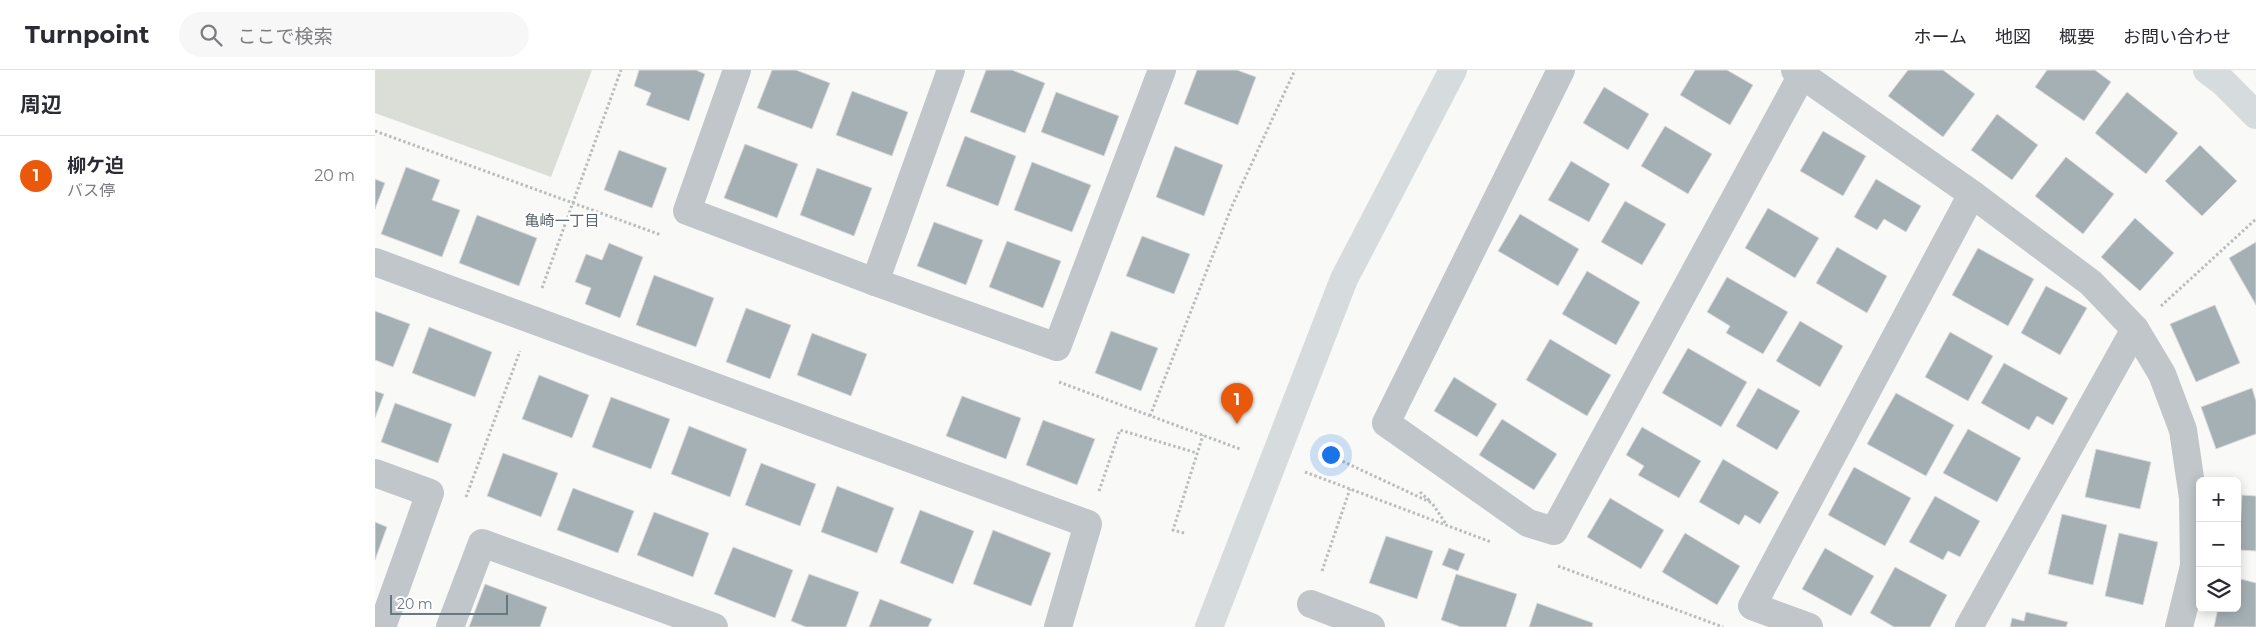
<!DOCTYPE html>
<html lang="ja">
<head>
<meta charset="utf-8">
<style>
	body { margin:0; font-family:Montserrat,"Noto Sans JP",sans-serif; background:#f7f7f7; color:#2b2b33 }
	.controls { position:absolute; right:15px; bottom:15px; display:grid; overflow:hidden; border-radius:8px; box-shadow:0 2px 12px #0003 }
	.controls button { width:45px; height:45px; display:grid; place-items:center; padding:0; border:0; border-bottom:1px solid #e1e1e2; background:#fff; color:#2b2b33; font:25px sans-serif }
	.scale { position:absolute; left:15px; bottom:12px; width:118px; box-sizing:border-box; padding-left:5px; border:2px solid #667881; border-top:0; font-size:14px; line-height:18px; white-space:nowrap; color:#667881; -webkit-text-stroke:4px #fff; paint-order:stroke }
	.you { position:absolute; left:955px; top:384px; width:18px; height:18px; margin:-12px; border:4px solid #fff; border-radius:50%; background:#1a73e8; box-shadow:0 0 0 8px #1a73e833 }
	.badge { display:grid; place-items:center; width:32px; height:32px; border-radius:50%; background:#ea580c; color:#fff; font-size:16px; font-weight:700 }
	.pin { position:absolute; translate:-50% -41px; filter:drop-shadow(0 1px 2px #0008) }
	.pin::after { content:''; position:absolute; top:26px; width:18px; height:15px; background:inherit; clip-path:polygon(0 0,100% 0,50% 100%) }
	.list { margin:0; padding:0; list-style:none }
	h2 { display:flex; justify-content:space-between; align-items:center; height:65px; margin:0; padding:0 20px; font-size:21px }
	h2 small { font-size:16px; font-weight:400; color:#7c7c81 }
	.list li { display:grid; grid-template-columns:32px 1fr auto; gap:15px; align-items:center; box-sizing:border-box; height:80px; padding:0 20px; border-top:1px solid #e1e1e2 }
	.list b { display:block; font-size:19px; white-space:nowrap }
	.list p { margin:0; font-size:16px; white-space:nowrap; color:#7c7c81 }
	.list em { font-size:16px; font-style:normal; color:#7c7c81 }
	.icon { flex:none; width:28px; height:28px; fill:none; stroke:currentColor; stroke-width:2; stroke-linecap:round; stroke-linejoin:round }
	.map { position:relative; flex:none; width:1881px; height:557px; overflow:hidden }
	header { display:flex; align-items:center; gap:30px; box-sizing:border-box; height:70px; padding:0 25px; background:#fff; border-bottom:1px solid #e1e1e2 }
	header strong { font-size:24px }
	nav { display:flex; gap:28px; margin-inline-start:auto; font-size:18px }
	.search { width:350px; height:45px; background:#f7f7f7; display:flex; align-items:center; gap:12px; box-sizing:border-box; padding:0 18px; border-radius:28px; color:#7c7c81; font-size:19px }
	main { display:flex }
	aside { flex:1; background:#fff }
	.map>svg:first-child { display:block }
</style>
</head>
<body>
<header>
<strong>Turnpoint</strong>
<div class="search"><svg class="icon" aria-label="search" viewBox="0 0 24 24"><circle cx="10" cy="10" r="6"/><path d="M15 15l6 6"/></svg>ここで検索</div>
<nav><a>ホーム</a><a>地図</a><a>概要</a><a>お問い合わせ</a></nav>
</header>
<main>
<aside>
<h2>周辺<small></small></h2>
<ul class="list">
<li><span class="badge">1</span><div><b>柳ケ迫</b><p>バス停</p></div><em>20 m</em></li>
</ul>
</aside>
<div class="map">
<svg width="1881" height="557" viewBox="0 0 1881 557">
	<rect width="100%" height="100%" fill="#f9f9f8"/>
	<path fill="#daded7" d="M0,0H217L176,107L0,43Z"/>
	<g fill="#a5b0b5" stroke="#dbdbda">
		<path d="M264,0H321L330,4L314,51L271,35L276,23L259,16Z"/>
		<path d="M397,0H421L455,13L437,59L382,38Z"/>
		<path d="M611,0H637L670,13L650,63L595,42Z"/>
		<path d="M822,0H862L881,7L863,55L809,34Z"/>
		<path d="M1320,0H1352L1378,15L1355,55L1305,25Z"/>
		<path d="M1533,0H1568L1600,24L1568,67L1513,26Z"/>
		<path d="M1672,0H1720L1736,12L1709,51L1660,17Z"/>
		<path d="M1229,17L1274,44L1253,80L1208,53Z"/>
		<path d="M477,21L533,42L517,86L461,65Z"/>
		<path d="M681,22L744,46L729,86L666,62Z"/>
		<path d="M1752,22L1803,63L1771,104L1720,63Z"/>
		<path d="M1622,44L1663,75L1637,110L1596,80Z"/>
		<path d="M1290,56L1337,84L1313,124L1266,96Z"/>
		<path d="M1448,61L1491,86L1468,126L1425,101Z"/>
		<path d="M590,66L641,86L623,136L571,116Z"/>
		<path d="M370,74L423,94L402,148L349,128Z"/>
		<path d="M1825,75L1862,111L1827,146L1790,111Z"/>
		<path d="M800,76L848,95L829,146L781,127Z"/>
		<path d="M244,80L292,98L277,138L229,120Z"/>
		<path d="M1691,87L1739,124L1708,164L1660,126Z"/>
		<path d="M1196,91L1235,114L1214,152L1173,130Z"/>
		<path d="M657,92L716,115L697,162L639,140Z"/>
		<path d="M31,97L65,110L57,130L85,140L67,187L6,164Z"/>
		<path d="M442,98L497,118L479,166L425,145Z"/>
		<path d="M0,109L10,113L0,139Z"/>
		<path d="M1501,109L1546,136L1531,162L1509,149L1502,160L1479,147Z"/>
		<path d="M1250,131L1291,154L1267,195L1226,172Z"/>
		<path d="M1393,138L1444,168L1420,208L1370,178Z"/>
		<path d="M1145,144L1204,179L1183,216L1123,181Z"/>
		<path d="M102,145L162,168L144,216L84,193Z"/>
		<path d="M1760,148L1799,183L1765,221L1726,187Z"/>
		<path d="M559,152L608,170L591,215L542,196Z"/>
		<path d="M767,166L815,184L799,224L751,206Z"/>
		<path d="M632,171L686,191L668,238L614,217Z"/>
		<path d="M1881,172V235L1854,188Z"/>
		<path d="M234,173L268,187L245,248L210,234L216,218L200,212L211,184L227,190Z"/>
		<path d="M1462,177L1512,206L1492,243L1441,213Z"/>
		<path d="M1603,178L1659,209L1633,256L1577,225Z"/>
		<path d="M1212,201L1265,232L1241,275L1187,244Z"/>
		<path d="M279,205L339,228L321,277L261,255Z"/>
		<path d="M1352,207L1413,242L1388,284L1351,263L1355,256L1332,242Z"/>
		<path d="M1671,216L1712,238L1685,285L1646,263Z"/>
		<path d="M1840,235L1865,293L1821,312L1795,254Z"/>
		<path d="M371,238L416,255L395,309L351,292Z"/>
		<path d="M0,241L35,254L18,297L0,290Z"/>
		<path d="M1425,251L1468,276L1445,317L1401,291Z"/>
		<path d="M54,257L117,282L100,327L37,303Z"/>
		<path d="M736,261L783,278L766,321L720,303Z"/>
		<path d="M1575,262L1618,286L1593,331L1550,307Z"/>
		<path d="M437,263L492,284L476,326L422,305Z"/>
		<path d="M1175,269L1236,305L1212,346L1151,310Z"/>
		<path d="M1313,278L1372,312L1346,357L1287,323Z"/>
		<path d="M1629,293L1693,328L1678,355L1662,346L1654,360L1606,333Z"/>
		<path d="M164,305L214,325L197,368L147,349Z"/>
		<path d="M1079,307L1122,334L1102,367L1059,341Z"/>
		<path d="M1383,318L1425,341L1402,380L1361,356Z"/>
		<path d="M1877,318L1881,331V364L1841,379L1826,337Z"/>
		<path d="M0,321L9,324L0,348Z"/>
		<path d="M1521,323L1579,355L1551,406L1492,374Z"/>
		<path d="M587,326L646,348L631,389L571,366Z"/>
		<path d="M236,327L295,349L276,399L217,377Z"/>
		<path d="M20,333L77,354L63,393L6,372Z"/>
		<path d="M1127,349L1182,384L1159,420L1104,385Z"/>
		<path d="M668,350L720,369L702,415L651,395Z"/>
		<path d="M314,356L372,379L355,427L296,404Z"/>
		<path d="M1267,357L1326,391L1304,428L1263,405L1269,396L1251,385Z"/>
		<path d="M1593,359L1646,388L1622,432L1568,403Z"/>
		<path d="M1721,379L1776,392L1765,439L1710,427Z"/>
		<path d="M128,383L183,403L166,447L112,426Z"/>
		<path d="M1348,389L1404,422L1385,454L1370,445L1364,455L1324,432Z"/>
		<path d="M386,393L441,414L425,456L370,435Z"/>
		<path d="M1479,397L1536,428L1510,476L1453,445Z"/>
		<path d="M462,416L519,438L502,483L446,462Z"/>
		<path d="M198,418L259,441L243,483L182,460Z"/>
		<path d="M1867,425L1881,426V481L1864,480Z"/>
		<path d="M1560,426L1605,451L1585,487L1573,481L1568,490L1534,472Z"/>
		<path d="M1235,428L1289,460L1266,499L1212,467Z"/>
		<path d="M545,440L599,461L578,514L525,493Z"/>
		<path d="M279,442L334,463L318,507L262,485Z"/>
		<path d="M1687,444L1732,455L1718,515L1673,504Z"/>
		<path d="M0,452L12,457L0,490Z"/>
		<path d="M618,460L676,483L656,536L598,514Z"/>
		<path d="M1310,463L1365,496L1342,535L1287,502Z"/>
		<path d="M1744,463L1783,472L1768,535L1730,526Z"/>
		<path d="M1011,466L1058,481L1042,529L994,513Z"/>
		<path d="M358,477L418,500L400,548L339,524Z"/>
		<path d="M1074,478L1090,484L1083,501L1067,495Z"/>
		<path d="M1450,478L1499,506L1476,546L1427,519Z"/>
		<path d="M1520,497L1572,525L1555,557H1519L1495,543Z"/>
		<path d="M434,504L484,522L471,557H431L416,551Z"/>
		<path d="M1081,504L1142,524L1131,557H1086L1066,550Z"/>
		<path d="M1862,508L1881,513V557H1839L1843,538H1862Z"/>
		<path d="M110,514L172,537L165,557H94Z"/>
		<path d="M505,529L557,549L553,557H494Z"/>
		<path d="M1162,533L1218,553L1217,557H1154Z"/>
		<path d="M1651,542L1693,552L1691,557H1635L1637,548L1649,551Z"/>
	</g>
	<g fill="none" stroke-linecap="round" stroke-linejoin="round">
		<g stroke="#b9bdbf" stroke-width="3" stroke-dasharray="2.5 2.5" stroke-linecap="butt">
			<path d="M0,61L286,165"/>
			<path d="M167,218L246,0"/>
			<path d="M1786,236L1881,149"/>
			<path d="M684,312L865,379"/>
			<path d="M775,346L857,136L920,0"/>
			<path d="M954,385L1057,433L1071,454"/>
			<path d="M930,402L1116,472"/>
			<path d="M724,421L745,360L822,383"/>
			<path d="M1045,422L1055,431"/>
			<path d="M91,427L145,281"/>
			<path d="M809,463L798,460L828,365"/>
			<path d="M1183,496L1348,557"/>
			<path d="M947,501L975,419"/>
		</g>
		<g stroke="#c0c6c9" stroke-width="28">
			<path d="M362,0L312,141L500,212L682,277L787,0"/>
			<path d="M1186,0L1011,353L1153,453L1179,461L1427,5"/>
			<path d="M1420,0L1597,124L1716,213L1760,259L1787,304L1808,360L1818,428L1819,496L1804,557"/>
			<path d="M0,192L713,454L683,557"/>
			<path d="M500,212L576,0"/>
			<path d="M0,403L55,423L7,557"/>
			<path d="M936,534L996,557"/>
			<path d="M75,557L107,473L339,557"/>
			<path d="M1434,557L1377,536L1597,124"/>
			<path d="M1594,557L1760,259"/>
		</g>
		<g stroke="#d6dbde" stroke-width="28">
			<path d="M1832,0L1848,12L1881,45"/>
			<path d="M834,557L969,209L1078,0"/>
		</g>
	</g>
	<g text-anchor="middle" stroke-width="5" stroke-linejoin="round" paint-order="stroke">
		<g font-size="15" fill="#58656c" stroke="#fff">
			<text x="187" y="156">亀崎一丁目</text>
		</g>
	</g>
</svg>
<div class="controls">
<button>+</button>
<button>−</button>
<button><svg class="icon" aria-label="layers" viewBox="0 0 24 24"><path d="M12 4l9 5-9 5-9-5zM3 14l9 5 9-5"/></svg></button>
</div>
<div class="scale">20 m</div>
<div class="you"></div>
<div class="pin badge" style="left:862px;top:354px">1</div>
</div>
</main>
</body>
</html>
